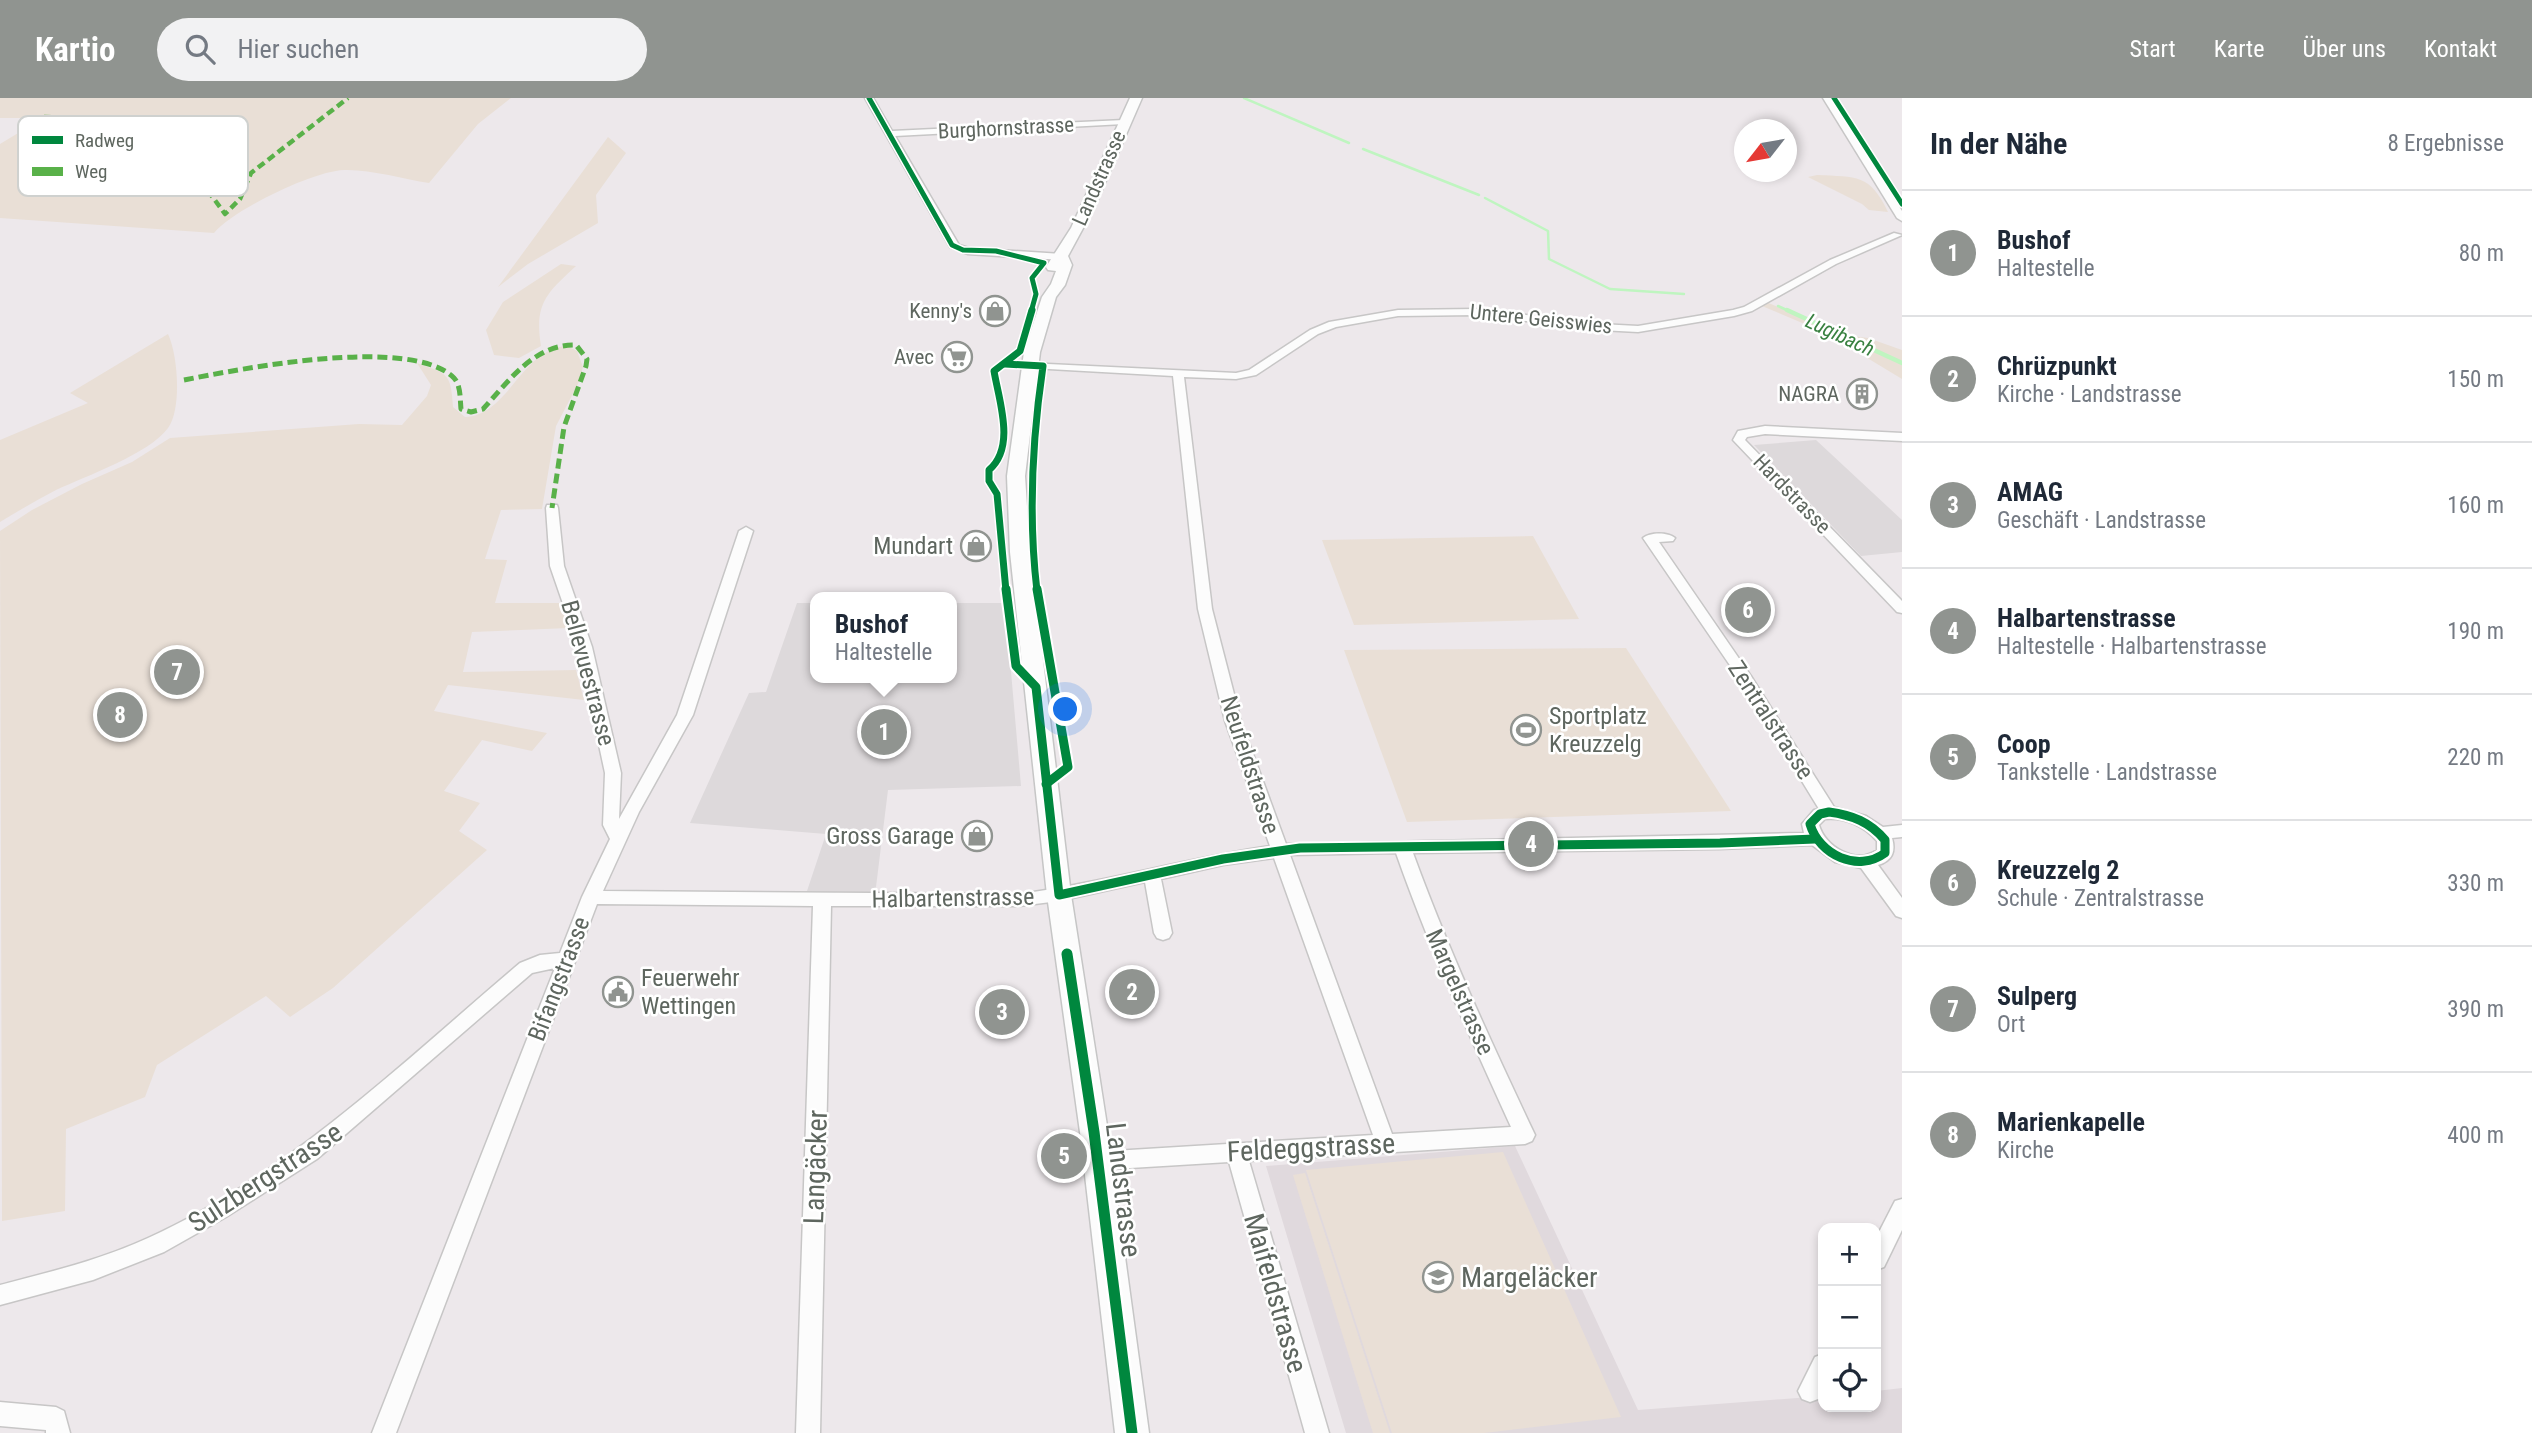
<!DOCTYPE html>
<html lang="de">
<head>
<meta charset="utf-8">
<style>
	body { margin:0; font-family:"Roboto Condensed",sans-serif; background:#f2f2f3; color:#1f2937 }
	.controls { position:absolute; right:21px; bottom:21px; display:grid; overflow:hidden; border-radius:14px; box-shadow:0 4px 10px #0003 }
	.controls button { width:63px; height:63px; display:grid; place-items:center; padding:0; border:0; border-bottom:2px solid #e0e1e3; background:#fff; color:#1f2937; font:35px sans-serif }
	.compass { position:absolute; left:1734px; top:21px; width:63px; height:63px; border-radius:50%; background:#fff; box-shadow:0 4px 10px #0003; rotate:239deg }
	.you { position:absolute; left:1066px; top:612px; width:24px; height:24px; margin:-18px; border:5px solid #fff; border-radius:50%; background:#1a73e8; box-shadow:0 0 0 10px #1a73e833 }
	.badge { display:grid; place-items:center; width:46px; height:46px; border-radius:50%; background:#909490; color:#fff; font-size:23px; font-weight:700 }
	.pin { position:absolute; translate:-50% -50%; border:4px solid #fff; box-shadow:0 2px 7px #0006 }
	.popup { position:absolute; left:810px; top:494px; width:147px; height:91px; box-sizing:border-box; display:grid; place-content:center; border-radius:14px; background:#fff; filter:drop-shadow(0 2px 5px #0005); font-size:23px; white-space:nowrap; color:#747a83 }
	.popup b { font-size:26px; color:#1f2937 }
	.popup::after { content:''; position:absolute; left:50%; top:100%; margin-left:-14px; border:14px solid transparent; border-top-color:#fff }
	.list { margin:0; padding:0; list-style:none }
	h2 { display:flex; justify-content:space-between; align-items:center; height:91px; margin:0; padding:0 28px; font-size:30px }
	h2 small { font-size:23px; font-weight:400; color:#747a83 }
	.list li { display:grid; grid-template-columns:46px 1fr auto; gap:21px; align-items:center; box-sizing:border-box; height:126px; padding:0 28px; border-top:2px solid #e0e1e3 }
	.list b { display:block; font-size:26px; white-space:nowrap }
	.list p { margin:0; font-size:23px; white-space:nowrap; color:#747a83 }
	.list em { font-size:23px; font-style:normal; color:#747a83 }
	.icon { flex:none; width:38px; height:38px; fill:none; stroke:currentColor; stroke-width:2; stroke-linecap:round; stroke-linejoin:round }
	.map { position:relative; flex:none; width:1902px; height:1335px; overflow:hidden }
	header { display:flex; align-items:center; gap:42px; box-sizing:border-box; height:98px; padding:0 35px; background:#909490; color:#fff }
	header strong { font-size:33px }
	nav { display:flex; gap:38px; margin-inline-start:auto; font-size:24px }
	.search { width:490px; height:63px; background:#f2f2f3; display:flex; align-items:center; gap:18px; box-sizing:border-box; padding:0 24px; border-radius:38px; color:#747a83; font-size:26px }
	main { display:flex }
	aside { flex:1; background:#fff }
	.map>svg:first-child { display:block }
</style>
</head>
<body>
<header>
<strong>Kartio</strong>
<div class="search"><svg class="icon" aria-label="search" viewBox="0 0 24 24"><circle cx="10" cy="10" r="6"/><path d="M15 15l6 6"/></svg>Hier suchen</div>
<nav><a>Start</a><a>Karte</a><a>Über uns</a><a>Kontakt</a></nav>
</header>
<main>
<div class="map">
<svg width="1902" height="1335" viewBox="0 0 1902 1335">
	<rect width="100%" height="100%" fill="#ede8eb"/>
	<g fill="#ddd9db">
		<path d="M1816,342L1902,422V454L1861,458L1754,347Z"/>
		<path d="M797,505H816V580H952V505H1005L1021,688L888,692L875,797L806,796L826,736L690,725L749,595L766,594Z"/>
	</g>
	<path fill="#e0d9dd" d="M1515,1048L1638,1312L1823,1298V1309H1876V1293L1902,1290V1335H1346L1266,1068Z"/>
	<g fill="#e9dfd6">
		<path d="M0,0H511L478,26L429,85C404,81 369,71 344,72C313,73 233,112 214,135L0,120V46L43,20H0Z"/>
		<path d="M608,39L626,55L596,97L598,125L528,166L498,189Z"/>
		<path d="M1817,77C1857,79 1870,76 1888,114L1869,112L1862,106L1808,79Z"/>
		<path d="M561,166L576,168C547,195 534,205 541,248L519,260L494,257L486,232L503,204Z"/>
		<path d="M1766,204L1845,237L1868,240L1902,252V281L1826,235L1762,208Z"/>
		<path d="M168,236C178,257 182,311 168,330C149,356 86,378 56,392C37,402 18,413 0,424V342L88,305L70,295Z"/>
		<path d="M567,248L577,253L583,269L578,286L556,328L542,411L501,412L485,461L507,462L495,505H560L569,530L472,534L463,574L576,572L584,602L448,587L434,613L547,635L532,653L482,642L444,693L480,705L459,733L487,752L333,890L290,919L266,898L157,967L145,999L66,1031L65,1113L2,1123L0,433L32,412L82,386L132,364L170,340L359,326L402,327L427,298L431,287L417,265C448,276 451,275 453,309L465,319C509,317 521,251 567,248Z"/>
		<path d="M1533,438L1579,521L1354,527L1322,442Z"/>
		<path d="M1626,550L1731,713L1407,724L1344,552Z"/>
		<path d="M1503,1054L1621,1319L1484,1335H1392L1306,1072Z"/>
		<path d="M1305,1075L1390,1335H1373L1293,1077Z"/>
	</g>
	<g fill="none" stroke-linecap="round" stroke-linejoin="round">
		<g stroke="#bff5c0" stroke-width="2.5">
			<path d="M1244,0L1349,45"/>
			<path d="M1363,51L1479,97"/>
			<path d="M1485,100L1548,133L1549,161L1610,191L1684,196"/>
			<path d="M1778,208L1791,214"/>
		</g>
		<path stroke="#bff5c0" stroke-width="4.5" d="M1787,212L1902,265"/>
		<g stroke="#c7c6c6" stroke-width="3">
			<g id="street">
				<path d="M865,0H873L892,33L1124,22L1128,24L1124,26L895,38L959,147L969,150L1062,156L1067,159L1062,162L968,156L950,149Z"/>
				<path d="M1823,0H1831L1902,113V123L1897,120Z"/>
				<path d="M1894,135L1902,137L1836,166L1752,213L1734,218L1638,234L1600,232L1476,217L1398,218L1336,229L1318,236L1256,277L1236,281L1184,279L1212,511L1241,623L1286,746L1804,735L1802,726L1814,712L1819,711L1740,582L1643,440C1650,434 1668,434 1675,440L1673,443L1659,444L1751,578L1834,709L1866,718L1883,729L1902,727V739L1892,740C1896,754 1892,763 1878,767L1902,800V820L1896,818L1861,770L1835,764L1812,747L1720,751L1413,755C1448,851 1491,944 1535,1037L1532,1043L1525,1046L1249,1063L1329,1335H1305L1229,1064L1097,1072L1090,1069L1087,1063L1090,1057L1097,1054L1373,1037L1274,760L1223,767L1161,781L1172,835L1169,840L1163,842L1157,840L1154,835L1145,784L1059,803L1019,808H831L820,1335H796L813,808L597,806L396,1335H372L555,870L532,875L317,1061L226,1119L164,1154L93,1182L0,1207V1187C50,1174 100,1162 148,1140C288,1077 403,964 520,865L540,857L560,855L582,799L610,741L603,727L605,675L578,549L550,468L546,410L547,407H557L558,410L564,468L592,549L621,675L619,721L677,617L739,433L746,429L753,433L693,617L639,714L603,793L1019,796C1104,785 1185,760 1270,748L1225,623L1198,511L1173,278L1031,270L1027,269V265L1236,275L1249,272L1310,232L1329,224L1398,212L1476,211L1600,226L1638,228L1733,212L1744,209L1830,162ZM1825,721C1845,719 1864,728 1877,743V752C1856,767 1825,749 1819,727ZM1396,755C1429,849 1470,939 1511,1029L1392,1036L1290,757Z"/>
				<path d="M1765,328L1902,335V343L1765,336L1747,339L1745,342L1902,503V515L1897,514L1733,342L1738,333Z"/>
				<path d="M1902,1101V1132L1884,1169L1876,1172V1140L1895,1103Z"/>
				<path d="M1823,1256V1291L1818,1301L1810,1304L1802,1301L1798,1293L1815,1259Z"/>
				<path d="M0,1304L56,1309L64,1313L70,1335H46V1332L0,1328Z"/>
			</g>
		</g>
		<g stroke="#c6c6c6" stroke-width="3">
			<path id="secondary" d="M1130,0H1142L1095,108L1068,158L1072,167L1065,187L1056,199L1040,254L1025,378L1030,454L1071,797L1108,1034L1149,1335H1115L1080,1034L1047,797L1010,454L1007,378L1024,254L1042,199L1051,186L1056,173L1048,172L1046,169L1071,130Z"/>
		</g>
		<use href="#street" fill="#fcfcfc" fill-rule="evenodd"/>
		<use href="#secondary" fill="#fcfcfc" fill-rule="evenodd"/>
		<path stroke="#59b149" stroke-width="4.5" stroke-dasharray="8 4.5" stroke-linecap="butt" d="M44,19C137,21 171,40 225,116L240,101L251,75L348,0"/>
		<path stroke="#59b149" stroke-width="5" stroke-dasharray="10 5" stroke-linecap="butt" d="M184,282C240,271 411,237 454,280C461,287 460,302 461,311L471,314L483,311C509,283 534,246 576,247L587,261L586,268L564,329L552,410"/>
		<g stroke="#fff" stroke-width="8">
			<g id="cycleway-far3">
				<path d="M869,0L952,147L963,152L996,153L1044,165L1032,180L1036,196L1031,214"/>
				<path d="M1834,0L1902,106"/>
			</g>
		</g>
		<g stroke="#fff" stroke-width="10">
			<g id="cycleway-far2">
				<path d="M1005,266L1043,268C1032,343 1028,417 1037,493"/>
				<path d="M1006,493L997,396L989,383V372C1016,349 999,303 994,273L1020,253L1032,212"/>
			</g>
		</g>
		<g stroke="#fff" stroke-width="13">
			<g id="cycleway-far1">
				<path d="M1006,491L1016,568L1036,589L1059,797L1223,761L1300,750L1720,745L1815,741"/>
				<path d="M1037,491L1068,669L1046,686"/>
				<path d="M1829,714C1852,717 1870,724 1885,742V755C1858,775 1819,757 1810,726L1820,716Z"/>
			</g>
		</g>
		<g stroke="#fff" stroke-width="16">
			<path id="cycleway" d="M1067,856L1094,1034L1132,1335"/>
		</g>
		<use href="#cycleway-far3" stroke="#00873e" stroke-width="5"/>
		<use href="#cycleway-far2" stroke="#00873e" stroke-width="7"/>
		<use href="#cycleway-far1" stroke="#00873e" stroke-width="9"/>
		<use href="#cycleway" stroke="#00873e" stroke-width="11"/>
	</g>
	<defs>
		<g id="shop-ring" transform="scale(1.575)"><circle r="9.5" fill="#fff" stroke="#909490" stroke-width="1.5"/><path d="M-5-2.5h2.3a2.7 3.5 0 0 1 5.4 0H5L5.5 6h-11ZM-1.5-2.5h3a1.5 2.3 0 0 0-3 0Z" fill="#909490"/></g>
		<g id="supermarket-ring" transform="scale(1.575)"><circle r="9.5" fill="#fff" stroke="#909490" stroke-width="1.5"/><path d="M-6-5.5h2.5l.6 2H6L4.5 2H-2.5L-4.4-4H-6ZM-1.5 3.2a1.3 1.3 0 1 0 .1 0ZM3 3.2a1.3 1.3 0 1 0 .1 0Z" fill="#909490"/></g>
		<g id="building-ring" transform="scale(1.575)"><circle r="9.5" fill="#fff" stroke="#909490" stroke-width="1.5"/><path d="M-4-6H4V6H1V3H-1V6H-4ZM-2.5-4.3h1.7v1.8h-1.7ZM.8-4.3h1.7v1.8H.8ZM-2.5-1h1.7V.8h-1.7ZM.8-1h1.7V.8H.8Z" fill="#909490"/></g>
		<g id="stadium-ring" transform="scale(1.575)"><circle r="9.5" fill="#fff" stroke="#909490" stroke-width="1.5"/><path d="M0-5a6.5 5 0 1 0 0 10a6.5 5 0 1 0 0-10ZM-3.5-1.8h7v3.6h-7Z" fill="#909490"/></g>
		<g id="civic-ring" transform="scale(1.575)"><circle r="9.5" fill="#fff" stroke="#909490" stroke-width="1.5"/><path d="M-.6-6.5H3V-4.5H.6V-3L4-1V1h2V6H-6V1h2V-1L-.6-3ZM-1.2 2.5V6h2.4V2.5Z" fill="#909490"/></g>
		<g id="school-ring" transform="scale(1.575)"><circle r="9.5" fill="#fff" stroke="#909490" stroke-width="1.5"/><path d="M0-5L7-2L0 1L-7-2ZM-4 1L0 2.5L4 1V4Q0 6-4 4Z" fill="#909490"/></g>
	</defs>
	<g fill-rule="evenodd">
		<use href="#shop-ring" x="995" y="213"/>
		<use href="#supermarket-ring" x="957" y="259"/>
		<use href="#building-ring" x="1862" y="296"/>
		<use href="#shop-ring" x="976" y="448"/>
		<use href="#stadium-ring" x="1526" y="632"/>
		<use href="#shop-ring" x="977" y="738"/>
		<use href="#civic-ring" x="618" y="894"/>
		<use href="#school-ring" x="1438" y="1179"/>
	</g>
	<g text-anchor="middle" stroke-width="5" stroke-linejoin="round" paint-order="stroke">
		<g font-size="21" fill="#5e665f" stroke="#fff">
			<text transform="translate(1006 30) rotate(-3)" y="7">Burghornstrasse</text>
			<text transform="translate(1099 80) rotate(-66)" y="7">Landstrasse</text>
			<text transform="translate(1541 221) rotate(6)" y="7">Untere Geisswies</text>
			<text transform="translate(1792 396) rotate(46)" y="7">Hardstrasse</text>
		</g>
		<g font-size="21" fill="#5e665f" stroke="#fff" text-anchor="end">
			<text x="972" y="220">Kenny's</text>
			<text x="934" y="266">Avec</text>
			<text x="1839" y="303">NAGRA</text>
		</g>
		<g font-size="21" font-style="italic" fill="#398141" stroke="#fff">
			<text transform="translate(1840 237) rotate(25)" y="7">Lugibach</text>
		</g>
		<g font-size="24" fill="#5e665f" stroke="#fff" text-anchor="end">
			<text x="953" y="456">Mundart</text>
			<text x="1549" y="626" text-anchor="start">Sportplatz<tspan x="1549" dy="28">Kreuzzelg</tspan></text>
			<text x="954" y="746">Gross Garage</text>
			<text x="641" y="888" text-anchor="start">Feuerwehr<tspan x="641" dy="28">Wettingen</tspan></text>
		</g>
		<g font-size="24" fill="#5e665f" stroke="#fff">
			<text transform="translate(588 575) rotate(75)" y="8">Bellevuestrasse</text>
			<text transform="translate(1771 622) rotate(57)" y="8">Zentralstrasse</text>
			<text transform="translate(1250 667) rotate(72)" y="8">Neufeldstrasse</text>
			<text transform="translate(953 800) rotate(-1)" y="8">Halbartenstrasse</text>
			<text transform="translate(559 881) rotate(-69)" y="8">Bifangstrasse</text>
			<text transform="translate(1460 894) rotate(66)" y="8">Margelstrasse</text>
		</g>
		<g font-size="28" fill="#5e665f" stroke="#fff">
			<text transform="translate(1311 1049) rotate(-3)" y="10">Feldeggstrasse</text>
			<text transform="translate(815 1069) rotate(-88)" y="10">Langäcker</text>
			<text transform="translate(265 1079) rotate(-33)" y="10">Sulzbergstrasse</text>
			<text transform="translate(1124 1092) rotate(83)" y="10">Landstrasse</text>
			<text transform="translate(1276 1195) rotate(74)" y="10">Maifeldstrasse</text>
		</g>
		<g font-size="28" fill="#5e665f" stroke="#fff" text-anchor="start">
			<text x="1461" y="1189">Margeläcker</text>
		</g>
	</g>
	<rect x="18" y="18" width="230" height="80" rx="10" fill="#fff" stroke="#cfd1cf" stroke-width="2"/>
	<rect x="32" y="38" width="31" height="8" fill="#00873e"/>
	<rect x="32" y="69" width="31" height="9" fill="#59b149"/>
	<g font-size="19" fill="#5e665f">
		<text x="75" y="49">Radweg</text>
		<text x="75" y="80">Weg</text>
	</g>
</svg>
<div class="controls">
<button>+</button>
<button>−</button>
<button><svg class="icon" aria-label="locate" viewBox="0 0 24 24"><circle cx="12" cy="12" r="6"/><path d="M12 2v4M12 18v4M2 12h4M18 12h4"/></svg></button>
</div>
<svg class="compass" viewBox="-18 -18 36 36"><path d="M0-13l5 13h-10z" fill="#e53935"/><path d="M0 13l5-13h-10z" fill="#747a83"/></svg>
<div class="you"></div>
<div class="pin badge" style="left:884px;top:634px">1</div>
<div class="popup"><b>Bushof</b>Haltestelle</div>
<div class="pin badge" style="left:1132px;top:894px">2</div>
<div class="pin badge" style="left:1002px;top:914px">3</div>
<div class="pin badge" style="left:1531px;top:746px">4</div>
<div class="pin badge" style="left:1064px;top:1058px">5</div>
<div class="pin badge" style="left:1748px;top:512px">6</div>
<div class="pin badge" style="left:177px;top:574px">7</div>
<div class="pin badge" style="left:120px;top:617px">8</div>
</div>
<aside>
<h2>In der Nähe<small>8 Ergebnisse</small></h2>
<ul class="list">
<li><span class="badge">1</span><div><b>Bushof</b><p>Haltestelle</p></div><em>80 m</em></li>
<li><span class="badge">2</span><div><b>Chrüzpunkt</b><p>Kirche · Landstrasse</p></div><em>150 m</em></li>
<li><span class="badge">3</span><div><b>AMAG</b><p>Geschäft · Landstrasse</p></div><em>160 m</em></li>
<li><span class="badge">4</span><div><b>Halbartenstrasse</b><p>Haltestelle · Halbartenstrasse</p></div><em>190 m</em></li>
<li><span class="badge">5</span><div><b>Coop</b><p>Tankstelle · Landstrasse</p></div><em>220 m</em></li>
<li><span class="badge">6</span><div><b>Kreuzzelg 2</b><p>Schule · Zentralstrasse</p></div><em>330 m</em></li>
<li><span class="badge">7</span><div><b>Sulperg</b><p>Ort</p></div><em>390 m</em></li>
<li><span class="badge">8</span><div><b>Marienkapelle</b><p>Kirche</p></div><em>400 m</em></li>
</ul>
</aside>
</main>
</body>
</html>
